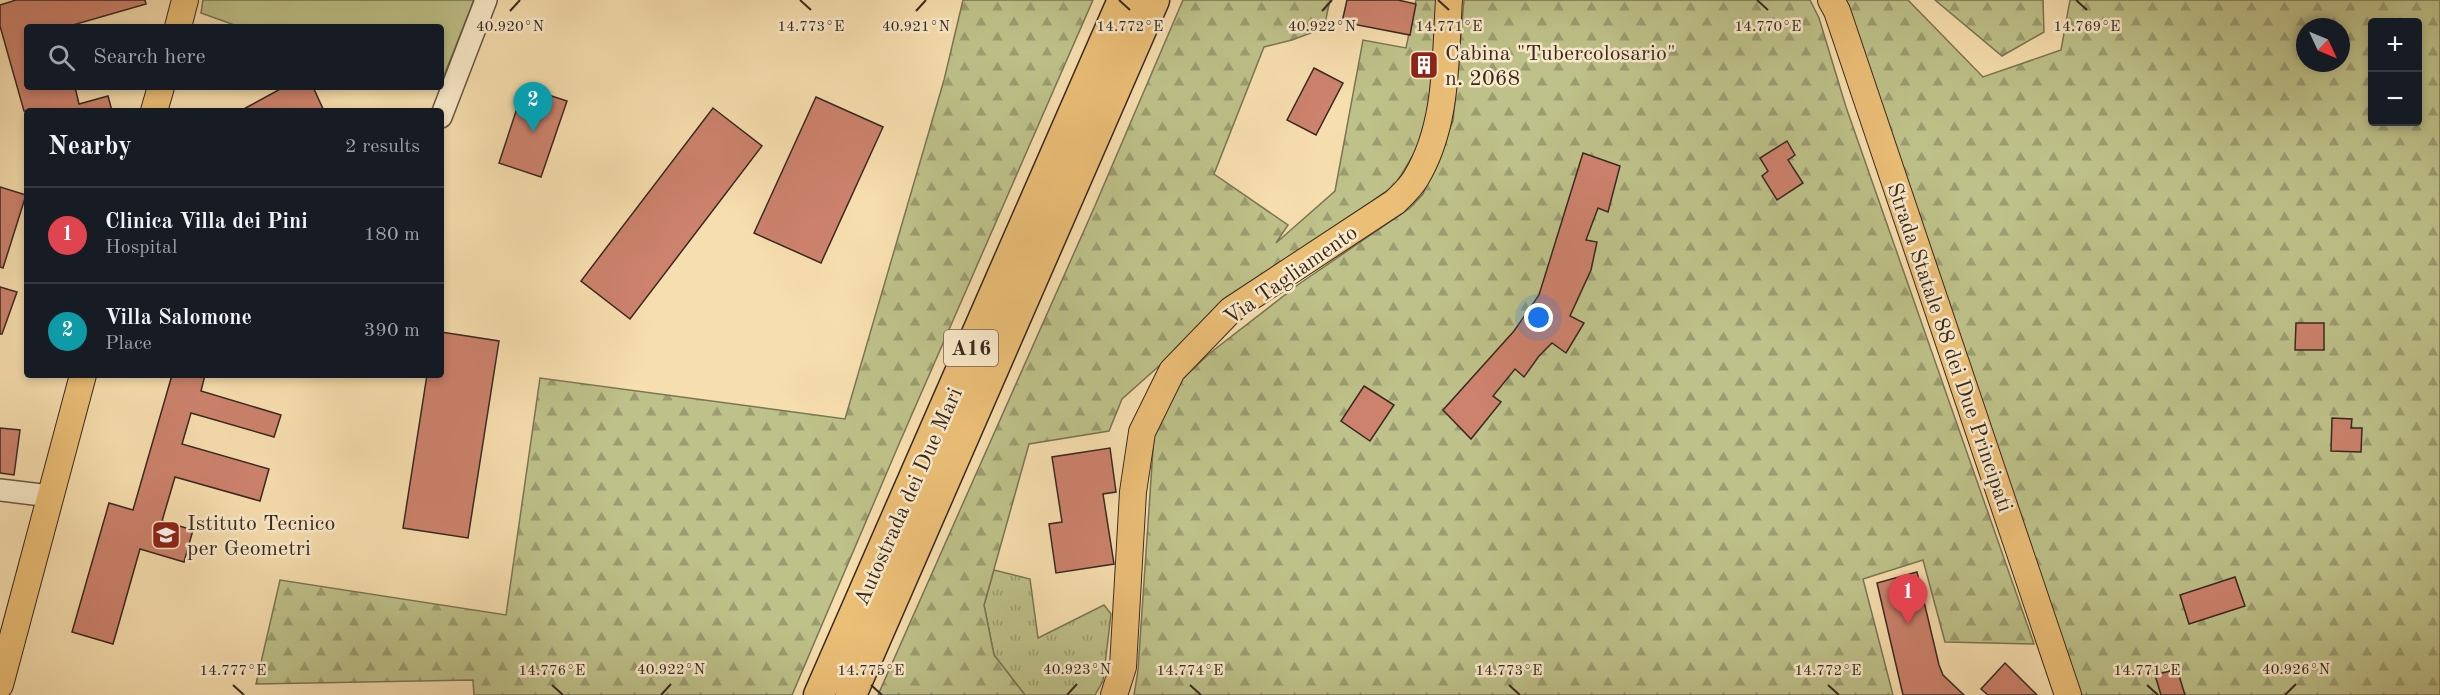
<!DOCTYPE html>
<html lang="en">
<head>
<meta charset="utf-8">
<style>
	body { margin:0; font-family:"Old Standard TT",serif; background:#20242c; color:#f1f3f6 }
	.controls { position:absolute; right:18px; top:18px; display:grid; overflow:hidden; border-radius:6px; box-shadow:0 3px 9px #0003 }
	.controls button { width:54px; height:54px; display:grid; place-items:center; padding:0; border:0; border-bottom:2px solid #363941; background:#171b24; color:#f1f3f6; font:30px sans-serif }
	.compass { position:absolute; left:2296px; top:18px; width:54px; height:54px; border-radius:50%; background:#171b24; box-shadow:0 3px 9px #0003; rotate:134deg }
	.you { position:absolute; left:1539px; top:318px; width:21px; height:21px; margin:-15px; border:4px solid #fff; border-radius:50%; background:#1a73e8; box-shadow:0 0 0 9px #1a73e833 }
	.badge { display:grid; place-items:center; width:39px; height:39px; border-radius:50%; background:#c59692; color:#fff; font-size:20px; font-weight:700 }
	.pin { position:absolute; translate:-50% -50px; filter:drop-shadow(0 2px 3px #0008) }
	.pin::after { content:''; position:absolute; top:32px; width:21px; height:18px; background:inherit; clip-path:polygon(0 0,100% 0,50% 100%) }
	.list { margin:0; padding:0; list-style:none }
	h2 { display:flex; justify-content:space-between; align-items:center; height:78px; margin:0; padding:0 24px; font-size:26px }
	h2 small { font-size:20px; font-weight:400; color:#9ea1a6 }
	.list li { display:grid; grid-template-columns:39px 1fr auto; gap:18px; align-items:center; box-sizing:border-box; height:96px; padding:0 24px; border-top:2px solid #363941 }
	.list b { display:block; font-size:22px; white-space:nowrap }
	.list p { margin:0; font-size:20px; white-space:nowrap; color:#9ea1a6 }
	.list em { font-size:20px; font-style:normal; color:#9ea1a6 }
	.icon { flex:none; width:33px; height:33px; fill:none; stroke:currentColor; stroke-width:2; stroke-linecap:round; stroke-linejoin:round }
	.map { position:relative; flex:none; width:2440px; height:695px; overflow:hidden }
	.search { position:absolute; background:#171b24; box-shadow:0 3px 9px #0003; left:24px; top:24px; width:420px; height:66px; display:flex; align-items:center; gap:15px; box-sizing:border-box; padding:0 21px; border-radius:6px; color:#9ea1a6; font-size:22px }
	.panel { position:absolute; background:#171b24; box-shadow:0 3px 9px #0003; left:24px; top:108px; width:420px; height:270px; border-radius:6px }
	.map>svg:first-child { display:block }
</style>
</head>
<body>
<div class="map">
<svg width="2440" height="695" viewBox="0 0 2440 695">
	<defs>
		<pattern id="grass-tufts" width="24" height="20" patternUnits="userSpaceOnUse" patternTransform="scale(1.5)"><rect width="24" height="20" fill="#bec189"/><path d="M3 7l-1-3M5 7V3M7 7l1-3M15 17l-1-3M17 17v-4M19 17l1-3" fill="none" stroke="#9b9d70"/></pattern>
		<pattern id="forest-firs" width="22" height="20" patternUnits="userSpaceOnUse" patternTransform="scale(1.5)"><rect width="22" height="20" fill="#bec189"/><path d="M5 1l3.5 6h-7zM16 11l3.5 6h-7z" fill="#9b9d70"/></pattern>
	</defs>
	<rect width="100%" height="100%" fill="#f7deae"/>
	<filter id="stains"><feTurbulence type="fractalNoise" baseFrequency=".00333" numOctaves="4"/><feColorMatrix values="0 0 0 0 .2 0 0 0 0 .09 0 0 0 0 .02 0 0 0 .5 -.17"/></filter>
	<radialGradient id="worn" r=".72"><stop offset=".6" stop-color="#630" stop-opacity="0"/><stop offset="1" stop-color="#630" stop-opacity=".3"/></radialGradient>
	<path fill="url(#grass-tufts)" stroke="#7a7554" stroke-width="1.5" d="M994,570L1030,579L1038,638L1104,605L1111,614L1103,681L1095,695H1025L994,655L984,605Z"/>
	<g fill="url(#forest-firs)" stroke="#7a7554" stroke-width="1.5" fill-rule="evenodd">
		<path d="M963,0H1093L899,444L792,695H474L473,680L256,684L280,580L506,615L540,378L845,419L944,80Z"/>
		<path d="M1183,0H1330L1324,28L1292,40L1264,47L1214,174L1288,225L1276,243L1335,191L1363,40L1406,48L1416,0H1437L1431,83L1423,139L1395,185L1267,276L1256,280L1122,399L1109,431L1029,444L984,605L994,655L1025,695H878L1094,208Z"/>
		<path d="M1464,0H1810L1819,18L1846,107L2034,644L1945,642L1923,560L1863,579L1893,695H1134L1138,670L1154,435L1178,383L1210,353L1299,284L1410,208L1423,194L1453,121Z"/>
		<path d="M1838,0H1908L1983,77L2061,50L2070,0H2440V695H2081ZM2372,22H2418V122H2372ZM2305,27H2341V63H2305Z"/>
		<path d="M1935,0H2043L2044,32L2002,56Z"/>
	</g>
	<path fill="#bec189" stroke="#7a7554" stroke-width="1.5" d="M203,0H474L441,83V27H240L201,13Z"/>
	<g fill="#cd826d" stroke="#372920" stroke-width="1.5">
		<path d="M16,0H145L146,4L66,27H27V87H75L79,104L108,96L112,111H24L0,26V5Z"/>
		<path d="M1347,0H1398L1416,4L1410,35L1342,22Z"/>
		<path d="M1417,57L1431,59L1430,74L1415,72Z"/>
		<path d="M1314,68L1343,83L1316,135L1287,120Z"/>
		<path d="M284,87H313L324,111H240Z"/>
		<path d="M524,87L567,101L541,177L499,163Z"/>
		<path d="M816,97L883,127L821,263L754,233Z"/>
		<path d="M713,108L762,146L630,319L581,281Z"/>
		<path d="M1787,141L1795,155L1788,160L1803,183L1777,200L1762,176L1768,171L1760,158Z"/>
		<path d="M1583,153L1620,166L1608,212L1598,208L1586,240L1597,242L1591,270L1570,316L1584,323L1566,353L1552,343L1539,356L1524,377L1515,369L1493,396L1501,402L1471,439L1443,410L1514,331L1539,295Z"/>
		<path d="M0,187L26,195L3,268L0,267Z"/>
		<path d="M0,287L17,292L2,334H0Z"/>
		<path d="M2296,323H2324V350H2295Z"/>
		<path d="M441,332L499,341L468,538L403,528L427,375H441Z"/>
		<path d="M172,375H205L201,391L281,415L274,437L191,413L182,444L269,469L260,501L175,477L162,521L193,530L184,562L140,549L113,644L72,632L109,503L133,510Z"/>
		<path d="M1364,386L1394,405L1370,441L1341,421Z"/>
		<path d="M2332,418L2352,419L2351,428H2362L2361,452L2331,451Z"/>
		<path d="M0,428L20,430L14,475L0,473Z"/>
		<path d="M1110,448L1116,492L1103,494L1114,564L1056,573L1049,524L1062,522L1052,457Z"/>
		<path d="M1917,572L1939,665L1943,675L1964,695H1903L1877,583Z"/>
		<path d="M2235,577L2245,606L2189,624L2180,595Z"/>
		<path d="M2005,663L2037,695H1988L1981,689Z"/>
		<path d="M2177,669L2185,695H2161L2155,675Z"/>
	</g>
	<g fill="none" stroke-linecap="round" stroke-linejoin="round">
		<g stroke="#675644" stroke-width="24">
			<g id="minor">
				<path d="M441,117L486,0"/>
				<path d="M0,490L50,496"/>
			</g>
		</g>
		<g stroke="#372920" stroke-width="28">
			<g id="major">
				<path d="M1831,0L1837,11L2068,695"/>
				<path d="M178,27L185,0"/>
				<path d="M154,111L161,87"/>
				<path d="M0,685L83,375"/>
				<path d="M1114,695L1123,667L1133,492L1142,432L1172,371L1231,310L1395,202C1402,195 1411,187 1416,178C1448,125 1445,60 1449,0"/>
			</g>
		</g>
		<g stroke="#372920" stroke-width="33">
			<g id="highway">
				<path d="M819,695L1123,0"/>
				<path d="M851,695L1154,0"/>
			</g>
		</g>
		<use href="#minor" stroke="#faeaca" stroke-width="21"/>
		<use href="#major" stroke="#ecbf77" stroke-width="26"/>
		<use href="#highway" stroke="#ecbf77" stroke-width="30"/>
	</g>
	<path fill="none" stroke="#372920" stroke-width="2" d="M800,0L811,10M1119,0L1130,10M1438,0L1449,10M1757,0L1768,10M2076,0L2087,10M510,11L520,0M916,11L926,0M1322,11L1332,0M233,685L244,695M552,685L563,695M871,685L882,695M1190,685L1201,695M1509,685L1520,695M1828,685L1839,695M2147,685L2158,695M661,695L671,684M1067,695L1077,684M2285,695L2296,684"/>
	<defs>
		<g id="building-square" transform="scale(1.5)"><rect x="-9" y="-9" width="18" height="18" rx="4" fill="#8f2418" stroke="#faeaca"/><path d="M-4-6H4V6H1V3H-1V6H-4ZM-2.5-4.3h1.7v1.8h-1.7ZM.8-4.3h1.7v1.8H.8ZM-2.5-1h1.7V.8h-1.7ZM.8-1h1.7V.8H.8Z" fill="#fff"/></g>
		<g id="school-square" transform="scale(1.5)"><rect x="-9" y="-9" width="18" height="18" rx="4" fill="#8f2418" stroke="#faeaca"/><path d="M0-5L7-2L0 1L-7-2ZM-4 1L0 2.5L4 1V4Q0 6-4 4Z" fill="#fff"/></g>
	</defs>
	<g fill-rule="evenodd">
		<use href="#building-square" x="1424" y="65"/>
		<use href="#school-square" x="166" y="535"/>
	</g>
	<g text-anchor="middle" stroke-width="5" stroke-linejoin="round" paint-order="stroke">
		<rect fill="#faeaca" stroke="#726353" stroke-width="1.5" x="944" y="330" width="54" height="36" rx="4.5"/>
		<g font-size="21" font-weight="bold" fill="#372920">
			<text x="971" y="355">A16</text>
		</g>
		<g font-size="22" fill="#372920" stroke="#faeaca" text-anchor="start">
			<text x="1445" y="60">Cabina "Tubercolosario"<tspan x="1445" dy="25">n. 2068</tspan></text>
			<text x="187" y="530">Istituto Tecnico<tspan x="187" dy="25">per Geometri</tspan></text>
		</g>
		<g font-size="22" fill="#372920" stroke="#faeaca">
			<text transform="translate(1290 274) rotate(-35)" y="8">Via Tagliamento</text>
			<text transform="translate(1951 347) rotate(71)" y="8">Strada Statale 88 dei Due Principati</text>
			<text transform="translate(907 496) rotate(-66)" y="8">Autostrada dei Due Mari</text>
		</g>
	</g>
	<g font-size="15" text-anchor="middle" fill="#372920" stroke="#faeaca" stroke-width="5" stroke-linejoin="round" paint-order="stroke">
		<text x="811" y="31">14.773°E</text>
		<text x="1130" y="31">14.772°E</text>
		<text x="1449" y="31">14.771°E</text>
		<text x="1768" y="31">14.770°E</text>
		<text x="2087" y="31">14.769°E</text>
		<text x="510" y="31">40.920°N</text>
		<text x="916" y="31">40.921°N</text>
		<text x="1322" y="31">40.922°N</text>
		<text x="671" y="674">40.922°N</text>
		<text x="1077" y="674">40.923°N</text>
		<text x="2296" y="674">40.926°N</text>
		<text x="233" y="675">14.777°E</text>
		<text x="552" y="675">14.776°E</text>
		<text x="871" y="675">14.775°E</text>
		<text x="1190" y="675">14.774°E</text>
		<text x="1509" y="675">14.773°E</text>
		<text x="1828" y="675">14.772°E</text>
		<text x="2147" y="675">14.771°E</text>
	</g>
	<rect width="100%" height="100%" filter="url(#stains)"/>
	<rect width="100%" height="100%" fill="url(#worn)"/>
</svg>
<div class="controls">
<button>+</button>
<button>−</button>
</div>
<svg class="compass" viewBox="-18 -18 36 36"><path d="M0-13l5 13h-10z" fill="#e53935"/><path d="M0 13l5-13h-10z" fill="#9ea1a6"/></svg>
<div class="you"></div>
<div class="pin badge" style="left:1908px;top:624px;background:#e0444e">1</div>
<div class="pin badge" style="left:533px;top:132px;background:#0f9aa8">2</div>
<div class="search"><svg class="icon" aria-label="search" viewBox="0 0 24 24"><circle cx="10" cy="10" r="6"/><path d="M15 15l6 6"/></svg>Search here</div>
<section class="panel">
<h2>Nearby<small>2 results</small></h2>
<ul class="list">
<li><span class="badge" style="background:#e0444e">1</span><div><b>Clinica Villa dei Pini</b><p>Hospital</p></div><em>180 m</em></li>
<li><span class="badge" style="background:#0f9aa8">2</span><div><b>Villa Salomone</b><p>Place</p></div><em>390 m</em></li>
</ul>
</section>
</div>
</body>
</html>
